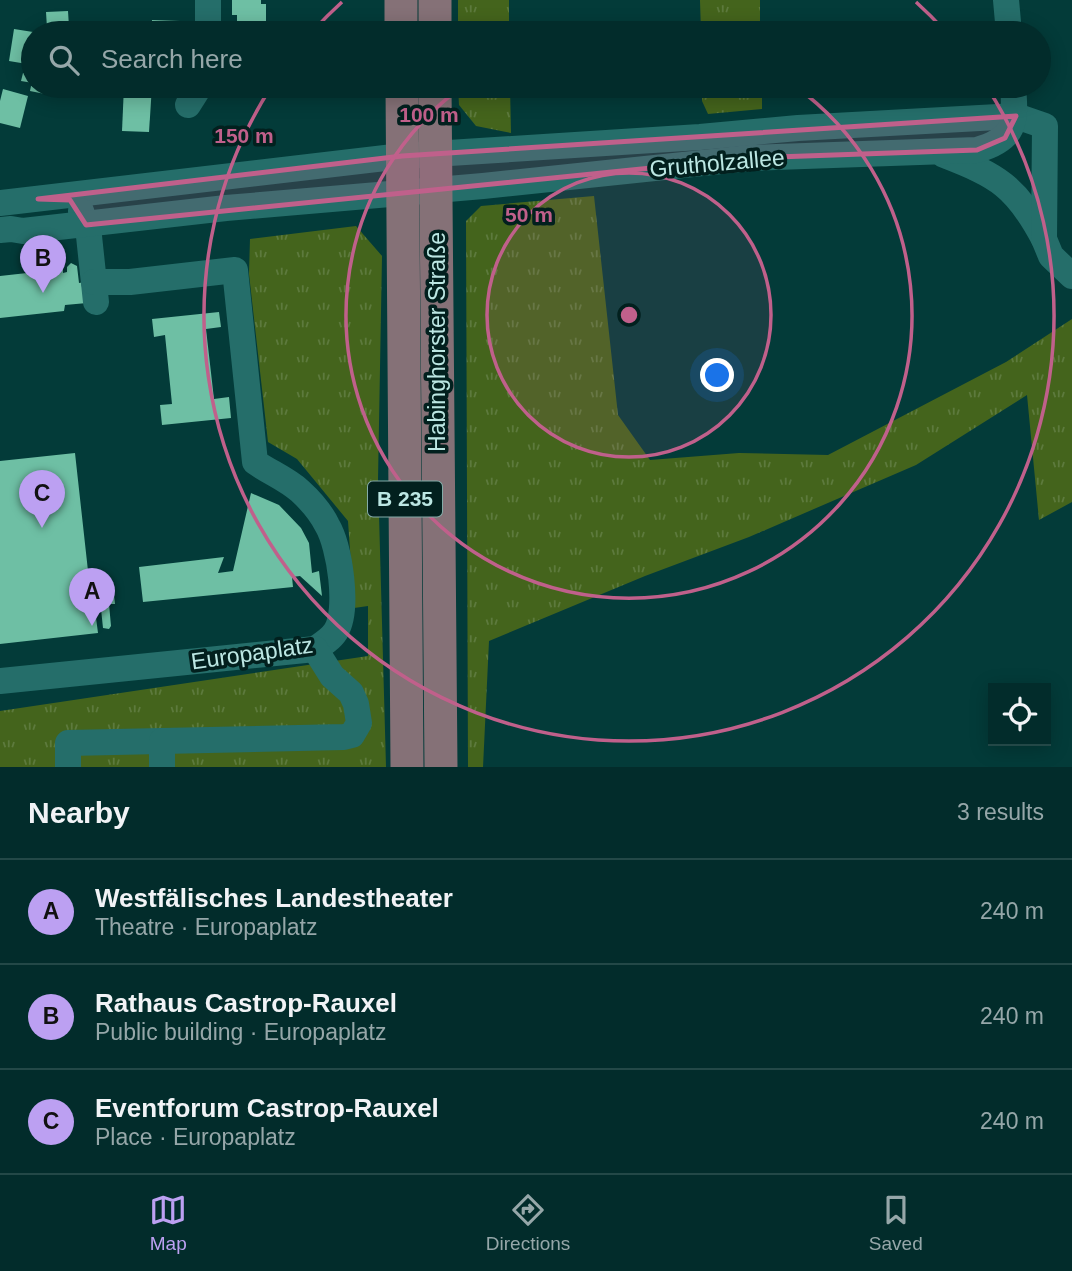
<!DOCTYPE html>
<html lang="en">
<head>
<meta charset="utf-8">
<style>
	body { margin:0; font-family:Helvetica,sans-serif; background:#103837; color:#f1f3f6 }
	.controls { position:absolute; right:21px; bottom:21px; display:grid; overflow:hidden; border-radius:0px; box-shadow:0 4px 18px #0003 }
	.controls button { width:63px; height:63px; display:grid; place-items:center; padding:0; border:0; border-bottom:2px solid #234847; background:#022c2b; color:#f1f3f6; font:35px sans-serif }
	.you { position:absolute; left:718px; top:376px; width:24px; height:24px; margin:-18px; border:5px solid #fff; border-radius:50%; background:#1a73e8; box-shadow:0 0 0 10px #1a73e833 }
	.badge { display:grid; place-items:center; width:46px; height:46px; border-radius:50%; background:#bca0f2; color:#111; font-size:23px; font-weight:700 }
	.pin { position:absolute; translate:-50% -58px; filter:drop-shadow(0 2px 4px #0008) }
	.pin::after { content:''; position:absolute; top:37px; width:24px; height:21px; background:inherit; clip-path:polygon(0 0,100% 0,50% 100%) }
	.list { margin:0; padding:0; list-style:none }
	h2 { display:flex; justify-content:space-between; align-items:center; height:91px; margin:0; padding:0 28px; font-size:30px }
	h2 small { font-size:23px; font-weight:400; color:#96a7a9 }
	.list li { display:grid; grid-template-columns:46px 1fr auto; gap:21px; align-items:center; box-sizing:border-box; height:105px; padding:0 28px; border-top:2px solid #234847 }
	.list b { display:block; font-size:26px; white-space:nowrap }
	.list p { margin:0; font-size:23px; white-space:nowrap; color:#96a7a9 }
	.list em { font-size:23px; font-style:normal; color:#96a7a9 }
	.icon { flex:none; width:38px; height:38px; fill:none; stroke:currentColor; stroke-width:2; stroke-linecap:round; stroke-linejoin:round }
	.map { position:relative; flex:none; width:1072px; height:767px; overflow:hidden }
	.search { position:absolute; background:#022c2b; box-shadow:0 4px 18px #0003; left:21px; right:21px; top:21px; height:77px; display:flex; align-items:center; gap:18px; box-sizing:border-box; padding:0 24px; border-radius:38px; color:#96a7a9; font-size:26px }
	.sheet { height:406px; background:#022c2b }
	nav { display:flex; justify-content:space-around; align-items:center; box-sizing:border-box; height:98px; border-top:2px solid #234847; background:#022c2b; font-size:19px; color:#96a7a9 }
	nav a { display:grid; justify-items:center; gap:4px }
	nav .on { color:#bca0f2 }
	.map>svg:first-child { display:block }
</style>
</head>
<body>
<div class="map">
<svg width="1072" height="767" viewBox="0 0 1072 767">
	<defs>
		<pattern id="grass-tufts" width="24" height="20" patternUnits="userSpaceOnUse" patternTransform="scale(1.75)"><rect width="24" height="20" fill="#44641c"/><path d="M3 7l-1-3M5 7V3M7 7l1-3M15 17l-1-3M17 17v-4M19 17l1-3" fill="none" stroke="#5d7a3d"/></pattern>
	</defs>
	<rect width="100%" height="100%" fill="#033b39"/>
	<g fill="url(#grass-tufts)">
		<rect x="458" y="0" width="51" height="33"/>
		<path d="M700,0H760V33H701Z"/>
		<path d="M458,86H510L511,133L476,126L459,105Z"/>
		<path d="M702,86H762V109L708,114L702,101Z"/>
		<path d="M594,196L618,415L650,460L739,453L828,455L1006,362L1072,319V502L1039,520L1027,395L916,465L749,537L645,576L489,641L483,767H468L466,221L481,206Z"/>
		<path d="M356,226L382,256L378,479L386,767H0V711L368,656V606L354,608L348,521L297,459L268,442L249,274L250,239Z"/>
	</g>
	<g fill="#6ebfa4">
		<path d="M232,0H261V4H266V25H237V15H232Z"/>
		<path d="M68,11L69,27L47,28L46,12Z"/>
		<path d="M152,20L180,21L179,33H151Z"/>
		<rect x="237" y="28" width="17" height="5"/>
		<path d="M14,29L33,32V65L9,61Z"/>
		<path d="M23,73L33,75V83L21,81Z"/>
		<path d="M31,86H46L45,94L30,91Z"/>
		<path d="M124,86H152L149,132L122,131Z"/>
		<path d="M232,86H261L260,97H232Z"/>
		<path d="M3,89L28,96L20,128L0,123V101Z"/>
		<path d="M71,263L77,266L79,283L85,282L87,303L65,305L64,311L0,318V276L63,269V273L67,272V267Z"/>
		<path d="M219,312L221,327L206,329L214,399L229,397L231,418L162,425L160,405L172,404L165,335L154,337L152,319Z"/>
		<path d="M75,453L91,598L114,595L115,604H109L111,626L109,629L103,628L101,609L95,610L98,633L0,644V461Z"/>
		<path d="M251,493L279,505L301,528L309,543L312,573L319,571L322,596L300,576L292,577L293,587L143,602L139,567L224,557L218,573L233,571Z"/>
	</g>
	<g fill="none" stroke-linecap="round" stroke-linejoin="round">
		<g stroke="#256e6a" stroke-width="26">
			<path d="M208,0V33"/>
			<path d="M1006,0L1009,33"/>
			<path d="M188,105L200,86"/>
			<path d="M944,155C998,176 1016,186 1044,239"/>
			<path d="M0,203L402,156L700,137L798,128L1016,116L1045,126L1044,239L1051,256L1072,276"/>
			<path d="M81,211L89,236L96,302"/>
			<path d="M0,230L11,229L23,231L226,208L483,186L750,158L977,150C1016,139 1016,122 1013,86"/>
			<path d="M0,681L315,649C323,644 331,639 336,631C349,610 340,547 327,525C321,513 311,501 300,491C287,479 269,472 255,462L235,270L130,282H94"/>
			<path d="M68,767V743L162,741"/>
			<path d="M162,767V741L344,737L352,735L359,723L356,704L351,693L332,676L315,649"/>
		</g>
		<g stroke="#857177" stroke-width="33">
			<path d="M401,0V33"/>
			<path d="M435,0V33"/>
			<path d="M402,86L407,767"/>
			<path d="M435,86L441,767"/>
		</g>
	</g>
	<path fill="#c0608b" fill-opacity="0.2" stroke="#c0608b" stroke-width="5" stroke-linejoin="round" d="M1016,116L1005,138L977,150L750,158L86,225L70,200L38,199L402,156Z"/>
	<circle cx="629" cy="315" r="142" fill="#c0608b" fill-opacity=".12"/>
	<g fill="none" stroke="#c0608b" stroke-width="3.5">
		<circle cx="629" cy="315" r="142"/>
		<path d="M604 33A283 283 0 0 1 654 33M795 86A283 283 0 1 1 463 86"/>
		<path d="M313 31A425 425 0 0 1 342 2M916 2A425 425 0 0 1 945 31M987 87A425 425 0 1 1 271 87"/>
	</g>
	<g text-anchor="middle" stroke-width="7" stroke-linejoin="round" paint-order="stroke">
		<rect fill="#02201e" stroke="#84aba8" stroke-width="2" x="368" y="481.5" width="74" height="35" rx="5"/>
		<g font-size="21" font-weight="bold" fill="#bce7e3">
			<text x="405" y="506">B 235</text>
		</g>
		<g font-size="23" fill="#bce7e3" stroke="#02201e">
			<text transform="translate(717 163) rotate(-5)" y="8">Grutholzallee</text>
			<text transform="translate(437 342) rotate(-90)" y="8">Habinghorster Straße</text>
			<text transform="translate(252 653) rotate(-8)" y="8">Europaplatz</text>
		</g>
	</g>
	<circle cx="629" cy="315" r="10" fill="#c0608b" stroke="#02201e" stroke-width="3.5"/>
	<g font-size="21" text-anchor="middle" font-weight="bold" fill="#c0608b" stroke="#02201e" stroke-width="7" stroke-linejoin="round" paint-order="stroke">
		<text x="429" y="122">100 m</text>
		<text x="244" y="143">150 m</text>
		<text x="529" y="222">50 m</text>
	</g>
</svg>
<div class="controls">
<button><svg class="icon" aria-label="locate" viewBox="0 0 24 24"><circle cx="12" cy="12" r="6"/><path d="M12 2v4M12 18v4M2 12h4M18 12h4"/></svg></button>
</div>
<div class="you"></div>
<div class="pin badge" style="left:92px;top:626px">A</div>
<div class="pin badge" style="left:43px;top:293px">B</div>
<div class="pin badge" style="left:42px;top:528px">C</div>
<div class="search"><svg class="icon" aria-label="search" viewBox="0 0 24 24"><circle cx="10" cy="10" r="6"/><path d="M15 15l6 6"/></svg>Search here</div>
</div>
<section class="sheet">
<h2>Nearby<small>3 results</small></h2>
<ul class="list">
<li><span class="badge">A</span><div><b>Westfälisches Landestheater</b><p>Theatre · Europaplatz</p></div><em>240 m</em></li>
<li><span class="badge">B</span><div><b>Rathaus Castrop-Rauxel</b><p>Public building · Europaplatz</p></div><em>240 m</em></li>
<li><span class="badge">C</span><div><b>Eventforum Castrop-Rauxel</b><p>Place · Europaplatz</p></div><em>240 m</em></li>
</ul>
</section>
<nav>
<a class="on"><svg class="icon" aria-label="map" viewBox="0 0 24 24"><path d="M3 6l6-2 6 2 6-2v14l-6 2-6-2-6 2zM9 4v14M15 6v14"/></svg>Map</a>
<a><svg class="icon" aria-label="directions" viewBox="0 0 24 24"><path d="M12 3l9 9-9 9-9-9zM9 14v-3h6M13 9l2 2-2 2"/></svg>Directions</a>
<a><svg class="icon" aria-label="saved" viewBox="0 0 24 24"><path d="M7 4h10v16l-5-4-5 4z"/></svg>Saved</a>
</nav>
</body>
</html>
